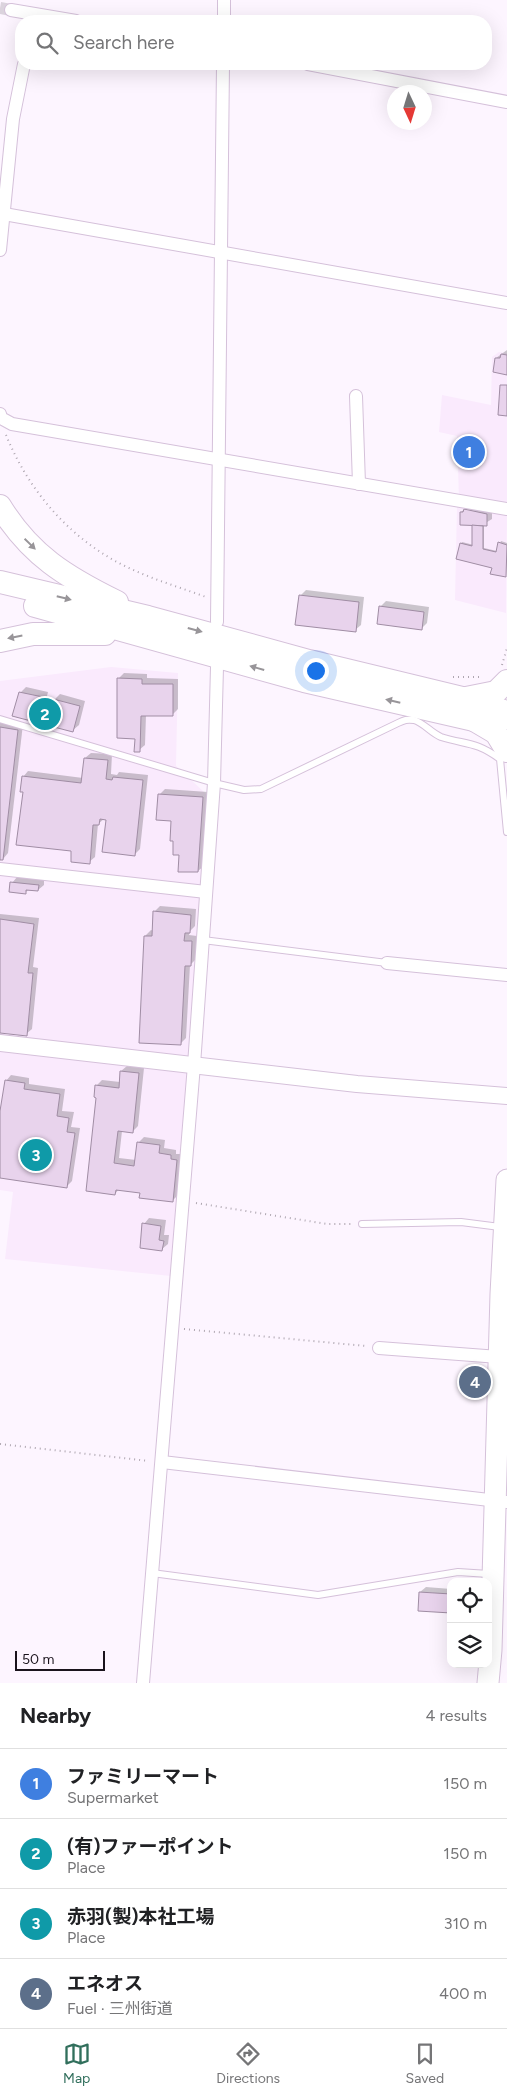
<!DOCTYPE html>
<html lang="en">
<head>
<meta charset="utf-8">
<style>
	body { margin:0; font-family:Figtree,"Noto Sans JP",sans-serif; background:#f2f2f2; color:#202124 }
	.controls { position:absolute; right:15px; bottom:15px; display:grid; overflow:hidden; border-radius:10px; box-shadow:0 5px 20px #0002 }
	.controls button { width:45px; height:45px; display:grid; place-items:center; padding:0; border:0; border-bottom:1px solid #e0e0e0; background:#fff; color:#202124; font:25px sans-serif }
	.compass { position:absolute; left:387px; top:85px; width:45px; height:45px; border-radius:50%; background:#fff; box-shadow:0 5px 20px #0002; rotate:176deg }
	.scale { position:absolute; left:15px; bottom:12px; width:90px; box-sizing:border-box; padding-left:5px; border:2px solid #1a131c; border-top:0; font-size:14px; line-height:18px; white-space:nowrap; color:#1a131c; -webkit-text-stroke:4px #fdf5ff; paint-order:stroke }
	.you { position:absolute; left:315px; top:670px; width:18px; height:18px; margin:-12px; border:4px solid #fff; border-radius:50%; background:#1a73e8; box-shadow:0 0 0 8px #1a73e833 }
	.badge { display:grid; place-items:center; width:32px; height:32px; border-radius:50%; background:#316f5c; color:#fff; font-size:16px; font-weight:700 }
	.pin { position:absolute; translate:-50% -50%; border:2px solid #fff; box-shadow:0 1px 5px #0006 }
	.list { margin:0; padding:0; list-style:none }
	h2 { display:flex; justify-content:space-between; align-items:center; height:65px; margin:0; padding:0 20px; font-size:21px }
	h2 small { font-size:16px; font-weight:400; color:#757577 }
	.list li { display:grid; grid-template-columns:32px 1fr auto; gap:15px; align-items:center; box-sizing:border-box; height:70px; padding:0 20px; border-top:1px solid #e0e0e0 }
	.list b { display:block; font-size:19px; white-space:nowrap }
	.list p { margin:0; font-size:16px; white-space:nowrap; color:#757577 }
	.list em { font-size:16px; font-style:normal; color:#757577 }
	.icon { flex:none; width:28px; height:28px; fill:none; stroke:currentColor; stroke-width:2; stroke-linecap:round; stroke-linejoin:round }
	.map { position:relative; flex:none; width:507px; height:1683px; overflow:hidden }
	.search { position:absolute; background:#fff; box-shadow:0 5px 20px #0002; left:15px; right:15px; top:15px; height:55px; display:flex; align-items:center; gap:12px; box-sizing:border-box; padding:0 18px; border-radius:20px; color:#757577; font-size:19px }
	.sheet { height:345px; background:#fff }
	nav { display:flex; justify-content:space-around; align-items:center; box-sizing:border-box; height:70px; border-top:1px solid #e0e0e0; background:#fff; font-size:14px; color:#757577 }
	nav a { display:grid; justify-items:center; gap:2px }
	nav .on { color:#316f5c }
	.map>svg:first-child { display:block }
</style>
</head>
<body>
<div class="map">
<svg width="507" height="1683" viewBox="0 0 507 1683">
	<rect width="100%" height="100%" fill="#fdf5ff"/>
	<g fill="#faeafd">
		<path d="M499,352L507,353V504L459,499L457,436L439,432L442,395L491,405L492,357Z"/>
		<path d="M457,506L507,515L506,613L455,600Z"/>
		<path d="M111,667L178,673L176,766L206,794L191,1038L171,1276L5,1259L13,1192L0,1190V681Z"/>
	</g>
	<g fill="#0003">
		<path d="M507,350V373L496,358Z"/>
		<path d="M467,507L492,508V519L484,524V548L497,551L501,541L507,543L506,576L461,544L462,542L474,545V524L461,512Z"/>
		<path d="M306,590L364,597L361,625L355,630L300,596Z"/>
		<path d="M386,601L429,607L427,623L421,629L380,607Z"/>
		<path d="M124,673L147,674V678L178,679V709L172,715H146L145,745L139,750L118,679Z"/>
		<path d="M26,687L48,692L45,704L52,705L54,700L60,694L85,701L79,725L73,730L13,715L20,693Z"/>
		<path d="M0,721L23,724L8,853L3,859L0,858Z"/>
		<path d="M91,753L112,754L111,774L117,775L119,772L148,775L140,849L134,855L107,819H104L98,824L95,857L89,862L73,850L24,791L23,777L28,771L83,778L85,758Z"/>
		<path d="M165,789L208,792L204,866L198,871L180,854L172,820L159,795Z"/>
		<path d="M17,877L44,880V885L38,890L29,889L25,893L12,883Z"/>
		<path d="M160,906L196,909L195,926L190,931L189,935L197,936L196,959L190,965L186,1038L180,1044L145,936L151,930L154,931V912Z"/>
		<path d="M0,914L39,918L33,967L38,968L32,1029L26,1034L0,1032Z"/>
		<path d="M127,1066L144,1068L138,1126L132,1132L122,1131L119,1158L136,1160L138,1143L144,1137L165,1140L164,1148L176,1150V1154H182L178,1195L172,1201L141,1192L119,1189L115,1194L96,1086L102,1080L120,1082L121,1071Z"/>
		<path d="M11,1075L29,1078V1084L65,1089L62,1111L74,1112L71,1127L80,1128L72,1181L66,1187L0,1177V1119L6,1081Z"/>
		<path d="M149,1218L166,1220L164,1235H169L168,1244L162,1249L144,1224Z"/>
		<path d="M426,1587L451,1589V1612L420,1592Z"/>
	</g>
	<g fill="#e8d3ec" stroke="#a08da4">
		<path d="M501,354L507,355V375L493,372L495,358H500Z"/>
		<path d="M500,385H507V416L498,415Z"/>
		<path d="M464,509L487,514V526L460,525V512H463Z"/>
		<path d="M472,525L483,526V549L496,552L498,542L507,545L506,577L490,574L492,568L456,559L460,543L472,546Z"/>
		<path d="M299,595L359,602L356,632L295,625Z"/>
		<path d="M379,606L424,612L422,630L377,624Z"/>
		<path d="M117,678L142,679V684H173V716H141L140,752H134L135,739L117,738Z"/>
		<path d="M19,692L43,697L40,709L50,711L53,699L80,706L73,732L12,716Z"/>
		<path d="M0,727L18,730L3,860H0Z"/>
		<path d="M84,758L108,760L106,779L112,780L113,777L143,780L135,856L102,852L106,820L100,819L99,825H93L90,864L71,862V851L16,845L23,792H20L22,776L81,783Z"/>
		<path d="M158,794L203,797L198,872H178L179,855H173V841H170L171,821L156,820Z"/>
		<path d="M10,882L39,885L38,891L26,890V894L9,892Z"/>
		<path d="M153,911L191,915L190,933H185L184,941H192L191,966H185L181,1045L139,1043L144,936H152Z"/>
		<path d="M0,919L34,924L28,973H33L27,1036L0,1033Z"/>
		<path d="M120,1071L139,1073L133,1133L118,1131L114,1163L134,1166L137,1142L160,1145L159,1153L171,1155V1159L177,1160L173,1202L139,1198L140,1193L116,1190L115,1195L86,1191L96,1098L94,1097L95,1085L119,1088Z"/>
		<path d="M5,1080L25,1083L24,1089L60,1094L57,1116L69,1118L67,1132L75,1133L67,1188L0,1178V1111Z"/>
		<path d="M142,1223L161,1226L159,1240L164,1241L162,1251L140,1248Z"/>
		<path d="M419,1592L451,1594V1613L418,1611Z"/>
	</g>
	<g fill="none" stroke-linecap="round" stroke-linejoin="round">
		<path stroke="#dbd3dd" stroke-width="12" stroke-dasharray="12 6" stroke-linecap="butt" d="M0,8L11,10"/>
		<g stroke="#d5c1da" stroke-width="8">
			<g id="service">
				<path d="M0,719L214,783L244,790L261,789L398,723C404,720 407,719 414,720C424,723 431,733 441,737C467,745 475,741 500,759L507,832"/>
				<path d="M203,940L387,963"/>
				<path d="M362,1224L461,1222L500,1227"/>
				<path d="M152,1573L318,1595L458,1572L489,1574"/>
			</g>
		</g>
		<g stroke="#d5c1da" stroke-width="14">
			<g id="minor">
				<path d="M11,10L76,21"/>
				<path d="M224,21V0"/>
				<path d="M308,64L507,102"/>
				<path d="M4,214L507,303"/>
				<path d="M0,250L13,119L24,64"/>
				<path d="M356,396L359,484"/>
				<path d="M0,414L1,418L12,424L507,509"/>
				<path d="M217,622L223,64"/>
				<path d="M0,869L206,892"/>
				<path d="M387,963L507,975"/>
				<path d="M379,1348L499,1357"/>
				<path d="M162,1462L507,1502"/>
				<path d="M143,1683L194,1065L214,783L217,667"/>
			</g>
		</g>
		<g stroke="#d5c1da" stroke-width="18">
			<path id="tertiary" d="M0,1043L357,1084L507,1096"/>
		</g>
		<g stroke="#d5c1da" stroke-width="23">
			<path id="trunk" d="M488,1683L491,1650L501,1294L507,1180"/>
		</g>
		<g stroke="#d5c1da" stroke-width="24">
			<g id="motorway">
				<path d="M0,506C30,555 66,577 117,602"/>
				<path d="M0,582L148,617L309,661L462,698L507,712"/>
				<path d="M35,606L304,681L474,720L507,718"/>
				<path d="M0,641L33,634H105"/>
				<path d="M466,698L496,692L507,681"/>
				<path d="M474,720L496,733L507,751"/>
			</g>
		</g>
		<g stroke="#afa7b1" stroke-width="2" stroke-dasharray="1 4" stroke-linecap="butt">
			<path d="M6,435C28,489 66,534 117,562C145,577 176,586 206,597"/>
			<path d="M502,665L507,648"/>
			<path d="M453,677H479"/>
			<path d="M196,1203L327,1224H354"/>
			<path d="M184,1329L366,1346"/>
			<path d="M0,1444L149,1461"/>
		</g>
		<use href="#service" stroke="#fff" stroke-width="6"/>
		<use href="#minor" stroke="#fff" stroke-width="12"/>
		<use href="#tertiary" stroke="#fff" stroke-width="16"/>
		<use href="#trunk" stroke="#fff" stroke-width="21"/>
		<use href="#motorway" stroke="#fff" stroke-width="22"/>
	</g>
	<defs><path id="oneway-solid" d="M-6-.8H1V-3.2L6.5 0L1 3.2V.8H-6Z" transform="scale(1.25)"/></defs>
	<g fill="#989599">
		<use href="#oneway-solid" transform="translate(30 544) rotate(44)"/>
		<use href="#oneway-solid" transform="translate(64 598) rotate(14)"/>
		<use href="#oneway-solid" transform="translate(195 630) rotate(15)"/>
		<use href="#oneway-solid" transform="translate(15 637) rotate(169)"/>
		<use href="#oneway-solid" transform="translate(257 668) rotate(-164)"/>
		<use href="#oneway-solid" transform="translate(393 701) rotate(-167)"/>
	</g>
</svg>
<div class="controls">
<button><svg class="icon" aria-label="locate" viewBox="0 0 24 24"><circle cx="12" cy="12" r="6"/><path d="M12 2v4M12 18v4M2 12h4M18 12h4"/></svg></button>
<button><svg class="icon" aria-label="layers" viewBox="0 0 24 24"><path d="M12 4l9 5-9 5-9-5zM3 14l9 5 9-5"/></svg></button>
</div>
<svg class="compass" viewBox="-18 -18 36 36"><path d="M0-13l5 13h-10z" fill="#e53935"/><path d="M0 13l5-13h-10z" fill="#757577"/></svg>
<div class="scale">50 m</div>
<div class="you"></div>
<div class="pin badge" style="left:469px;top:452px;background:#3f7fe0">1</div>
<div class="pin badge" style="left:45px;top:714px;background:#0f9aa8">2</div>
<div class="pin badge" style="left:36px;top:1155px;background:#0f9aa8">3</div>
<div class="pin badge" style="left:475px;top:1382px;background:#5c6f8a">4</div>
<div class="search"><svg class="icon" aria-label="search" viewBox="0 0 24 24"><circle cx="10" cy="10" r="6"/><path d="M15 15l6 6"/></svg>Search here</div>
</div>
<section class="sheet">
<h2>Nearby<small>4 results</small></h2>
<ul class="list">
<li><span class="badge" style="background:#3f7fe0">1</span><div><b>ファミリーマート</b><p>Supermarket</p></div><em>150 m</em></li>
<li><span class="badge" style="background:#0f9aa8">2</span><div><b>(有)ファーポイント</b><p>Place</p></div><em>150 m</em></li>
<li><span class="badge" style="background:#0f9aa8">3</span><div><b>赤羽(製)本社工場</b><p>Place</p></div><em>310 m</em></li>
<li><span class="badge" style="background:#5c6f8a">4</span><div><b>エネオス</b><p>Fuel · 三州街道</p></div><em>400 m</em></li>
</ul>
</section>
<nav>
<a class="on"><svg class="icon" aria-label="map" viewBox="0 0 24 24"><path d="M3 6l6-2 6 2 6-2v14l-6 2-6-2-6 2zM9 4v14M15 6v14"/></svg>Map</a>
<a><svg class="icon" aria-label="directions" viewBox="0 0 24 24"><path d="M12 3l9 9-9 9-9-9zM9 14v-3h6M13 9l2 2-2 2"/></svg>Directions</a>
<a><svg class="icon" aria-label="saved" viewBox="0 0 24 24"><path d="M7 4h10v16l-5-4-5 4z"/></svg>Saved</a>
</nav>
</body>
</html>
